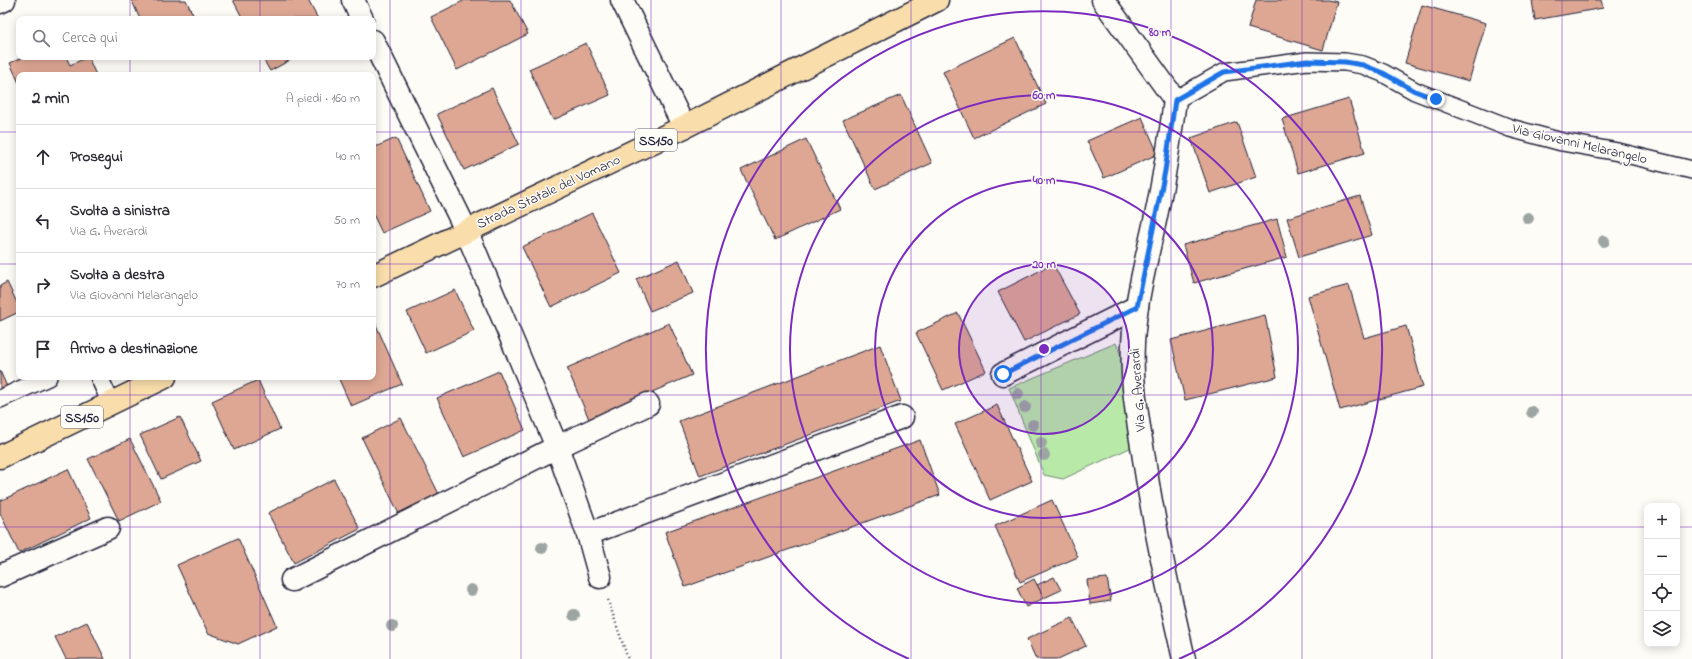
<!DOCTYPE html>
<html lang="it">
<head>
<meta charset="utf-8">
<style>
	body { margin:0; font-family:"Indie Flower",sans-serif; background:#f2f2f3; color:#2b2b33 }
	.controls { position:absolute; right:12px; bottom:12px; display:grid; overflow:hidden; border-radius:8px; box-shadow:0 2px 10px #0003 }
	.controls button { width:36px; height:36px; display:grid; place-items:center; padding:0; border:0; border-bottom:1px solid #e1e1e2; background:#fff; color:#2b2b33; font:20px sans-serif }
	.stop { position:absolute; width:12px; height:12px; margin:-9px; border:3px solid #1a73e8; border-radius:50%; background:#fff }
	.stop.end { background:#1a73e8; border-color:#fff; box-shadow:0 1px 4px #0008 }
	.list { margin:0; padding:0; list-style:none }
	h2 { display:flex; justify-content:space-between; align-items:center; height:52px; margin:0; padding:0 16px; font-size:17px }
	h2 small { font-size:13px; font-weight:400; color:#7c7c81 }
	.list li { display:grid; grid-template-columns:26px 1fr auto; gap:12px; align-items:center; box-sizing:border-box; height:64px; padding:0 16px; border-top:1px solid #e1e1e2 }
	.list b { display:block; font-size:15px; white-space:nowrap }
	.list p { margin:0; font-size:13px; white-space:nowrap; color:#7c7c81 }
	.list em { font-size:13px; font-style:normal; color:#7c7c81 }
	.icon { flex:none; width:22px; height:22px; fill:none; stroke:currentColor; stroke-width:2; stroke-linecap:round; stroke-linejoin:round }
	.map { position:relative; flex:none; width:1692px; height:659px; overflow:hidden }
	.search { position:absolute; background:#fff; box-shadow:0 2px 10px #0003; left:16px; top:16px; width:360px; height:44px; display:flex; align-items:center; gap:10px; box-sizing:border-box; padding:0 14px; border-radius:8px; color:#7c7c81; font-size:15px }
	.panel { position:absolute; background:#fff; box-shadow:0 2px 10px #0003; left:16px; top:72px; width:360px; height:308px; border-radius:8px }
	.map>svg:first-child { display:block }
</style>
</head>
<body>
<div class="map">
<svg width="1692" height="659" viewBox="0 0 1692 659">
	<rect width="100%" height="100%" fill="#fdfcf7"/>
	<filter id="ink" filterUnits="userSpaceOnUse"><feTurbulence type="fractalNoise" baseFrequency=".025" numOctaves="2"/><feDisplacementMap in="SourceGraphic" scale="8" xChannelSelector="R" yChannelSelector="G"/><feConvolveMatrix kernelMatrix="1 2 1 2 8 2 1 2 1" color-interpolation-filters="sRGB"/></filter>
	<g filter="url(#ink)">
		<path fill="#b9e9a8" stroke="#6e8672" d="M1116,343L1126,368L1132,447L1063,479L1044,475L1009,388Z"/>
		<g fill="#dda793" stroke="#22223b">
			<path d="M133,0H186L195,19H140L132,1Z"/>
			<path d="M233,0H308L318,19H243Z"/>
			<path d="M465,0H510L528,34L457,70L431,17Z"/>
			<path d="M1256,0H1328L1337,2L1323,50L1248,28Z"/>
			<path d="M1532,0H1601L1603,8L1535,20Z"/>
			<path d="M1422,5L1486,23L1469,81L1405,63Z"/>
			<path d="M1015,38L1046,104L974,138L943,72Z"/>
			<path d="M586,43L610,95L553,120L529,69Z"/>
			<path d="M24,57H66L70,65L88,57L96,75H19V83L10,63Z"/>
			<path d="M262,57H296L270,71Z"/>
			<path d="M492,88L519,144L464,170L437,114Z"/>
			<path d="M901,95L932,163L875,189L843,120Z"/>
			<path d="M1349,99L1365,153L1298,173L1282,119Z"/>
			<path d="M1142,117L1158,154L1104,178L1087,141Z"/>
			<path d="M1237,122L1256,177L1210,193L1191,138Z"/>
			<path d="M396,138L430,211L382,233L373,214V148Z"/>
			<path d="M806,139L840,209L775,240L741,170Z"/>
			<path d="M1360,196L1372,235L1299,257L1287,218Z"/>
			<path d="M592,213L621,273L551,307L522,247Z"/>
			<path d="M1277,219L1287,257L1194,283L1183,245Z"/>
			<path d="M679,260L693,293L650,311L636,279Z"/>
			<path d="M1053,264L1080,314L1024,342L998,292Z"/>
			<path d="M7,282L19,307V312L0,321V286Z"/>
			<path d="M1349,285L1364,338L1406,326L1423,387L1340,410L1308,296Z"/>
			<path d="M455,290L474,331L426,353L407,312Z"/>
			<path d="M958,313L986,371L943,390L916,333Z"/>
			<path d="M1265,315L1277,377L1185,400L1171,340Z"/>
			<path d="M373,318L402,384L351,406L338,377H373Z"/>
			<path d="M669,323L692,375L589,419L567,368Z"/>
			<path d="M880,345L901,401L700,476L679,421Z"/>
			<path d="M0,371L13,400L0,406Z"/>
			<path d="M499,371L525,430L464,457L437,398Z"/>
			<path d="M258,380L280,429L234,450L212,401Z"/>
			<path d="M997,405L1032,481L990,500L955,424Z"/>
			<path d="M180,417L201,461L161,479L140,435Z"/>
			<path d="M401,418L439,494L399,514L362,438Z"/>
			<path d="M130,439L161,501L119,521L88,459Z"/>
			<path d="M920,440L940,495L685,587L665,532Z"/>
			<path d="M68,469L91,518L19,553L0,513V501Z"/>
			<path d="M334,479L360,529L294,563L268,513Z"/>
			<path d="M1052,500L1078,557L1020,582L995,526Z"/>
			<path d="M238,538L277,626L238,644L208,633L177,565Z"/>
			<path d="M1054,577L1061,590L1044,598L1037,585Z"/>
			<path d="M1107,578L1111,601L1090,604L1087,580Z"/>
			<path d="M1034,579L1044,598L1026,607L1017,588Z"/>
			<path d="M1072,618L1086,646L1058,659H1036L1027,639Z"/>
			<path d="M87,622L105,659H66L55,637Z"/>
		</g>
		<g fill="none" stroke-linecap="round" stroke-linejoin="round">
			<g stroke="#22223b" stroke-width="20">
				<g id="service">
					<path d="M1175,100L1224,72L1307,61L1345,62L1363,65L1383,73L1415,91L1510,128L1562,142L1618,152L1692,170"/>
					<path d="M99,377L111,403"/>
					<path d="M0,399L48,377"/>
				</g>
			</g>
			<g stroke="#22223b" stroke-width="25">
				<g id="minor">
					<path d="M353,0L362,19"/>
					<path d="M622,0L684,127"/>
					<path d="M1103,0L1175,100C1170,139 1164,178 1156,216C1147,258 1135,301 1133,344C1131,380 1137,416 1143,452C1153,522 1168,590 1184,659"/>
					<path d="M0,2L4,0"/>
					<path d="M373,41L466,230L557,447L588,534L600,577"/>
					<path d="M1003,374L1137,307"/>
					<path d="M588,534L902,417"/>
					<path d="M0,576L108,528"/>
					<path d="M292,580L557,447L648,404"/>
				</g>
			</g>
			<g stroke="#22223b" stroke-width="25">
				<g id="primary">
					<path d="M373,276L684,127L937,0"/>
					<path d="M0,457L165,377"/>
				</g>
			</g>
			<path stroke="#22223b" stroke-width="2.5" stroke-dasharray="1 3" stroke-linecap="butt" d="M608,600L628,659"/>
			<use href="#service" stroke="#fdfcf7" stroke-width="17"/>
			<use href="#minor" stroke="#fdfcf7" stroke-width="22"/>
			<use href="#primary" stroke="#f9deab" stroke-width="22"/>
		</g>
		<g fill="#9da5a2">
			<circle cx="1528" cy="218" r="6"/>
			<circle cx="1604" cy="241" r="6"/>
			<circle cx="1018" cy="394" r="6"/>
			<circle cx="1025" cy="407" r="6"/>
			<circle cx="1532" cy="412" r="6"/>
			<circle cx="1033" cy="425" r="6"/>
			<circle cx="1041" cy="443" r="6"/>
			<circle cx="1044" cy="455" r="6"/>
			<circle cx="542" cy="548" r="6"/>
			<circle cx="471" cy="590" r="6"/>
			<circle cx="574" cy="615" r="6"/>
			<circle cx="392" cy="626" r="6"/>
		</g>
	</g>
	<g fill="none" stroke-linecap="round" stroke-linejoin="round" filter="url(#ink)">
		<path stroke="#1a73e8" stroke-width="5" d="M1003,374L1137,307L1165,171L1175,100L1224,72L1307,61L1345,62L1363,65L1383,73L1415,91L1436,99"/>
	</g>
	<path fill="none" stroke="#7b2cbf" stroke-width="1" stroke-opacity="0.55" d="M130,0V19M260,0V19M390,0V659M521,0V659M651,0V659M781,0V659M911,0V659M1041,0V659M1171,0V659M1302,0V659M1432,0V659M1562,0V659M130,57V75M260,57V75M0,132H19M373,132H1692M0,264H19M373,264H1692M130,377V659M260,377V659M0,395H1692M0,527H1647M1677,527H1692"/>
	<circle cx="1044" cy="349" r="85" fill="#7b2cbf" fill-opacity=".12"/>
	<g fill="none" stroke="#7b2cbf" stroke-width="2">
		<circle cx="1044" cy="349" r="85"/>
		<circle cx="1044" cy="349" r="169"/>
		<circle cx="1044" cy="349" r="254"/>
		<path d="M909 659A338 338 0 1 1 1179 659"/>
	</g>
	<g text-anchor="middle" stroke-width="3" stroke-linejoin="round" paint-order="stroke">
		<g fill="#fdfcf7" stroke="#646373" stroke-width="1">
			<rect x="635" y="129" width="42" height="22" rx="3"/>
			<rect x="61" y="406" width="42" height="22" rx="3"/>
		</g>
		<g font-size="13" font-weight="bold" fill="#22223b">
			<text x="656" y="145">SS150</text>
			<text x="82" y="422">SS150</text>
		</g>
		<g font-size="14" fill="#22223b" stroke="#fdfcf7">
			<text transform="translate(1580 143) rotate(13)" y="5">Via Giovanni Melarangelo</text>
			<text transform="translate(548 191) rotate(-25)" y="5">Strada Statale del Vomano</text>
			<text transform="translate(1137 390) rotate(-94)" y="5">Via G. Averardi</text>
		</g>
	</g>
	<circle cx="1044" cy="349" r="6" fill="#7b2cbf" stroke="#fdfcf7" stroke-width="2"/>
	<g font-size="12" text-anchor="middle" font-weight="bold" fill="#7b2cbf" stroke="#fdfcf7" stroke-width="3" stroke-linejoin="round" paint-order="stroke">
		<text x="1160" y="36">80 m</text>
		<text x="1044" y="99">60 m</text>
		<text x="1044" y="184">40 m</text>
		<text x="1044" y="268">20 m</text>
	</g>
</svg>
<div class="controls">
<button>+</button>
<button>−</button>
<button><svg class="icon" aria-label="locate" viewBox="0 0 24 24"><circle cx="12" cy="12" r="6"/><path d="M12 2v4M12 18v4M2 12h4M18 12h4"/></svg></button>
<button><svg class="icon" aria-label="layers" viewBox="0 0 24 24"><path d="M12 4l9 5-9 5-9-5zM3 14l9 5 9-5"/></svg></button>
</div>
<div class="stop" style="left:1003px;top:374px"></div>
<div class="stop end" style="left:1436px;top:99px"></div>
<div class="search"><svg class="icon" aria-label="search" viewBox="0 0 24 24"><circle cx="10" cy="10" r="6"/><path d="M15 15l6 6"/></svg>Cerca qui</div>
<section class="panel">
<h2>2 min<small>A piedi · 160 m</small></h2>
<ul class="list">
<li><svg class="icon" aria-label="ahead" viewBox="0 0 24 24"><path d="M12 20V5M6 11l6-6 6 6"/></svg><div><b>Prosegui</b></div><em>40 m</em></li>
<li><svg class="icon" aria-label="left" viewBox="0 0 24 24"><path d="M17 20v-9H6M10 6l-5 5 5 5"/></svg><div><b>Svolta a sinistra</b><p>Via G. Averardi</p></div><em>50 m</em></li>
<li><svg class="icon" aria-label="right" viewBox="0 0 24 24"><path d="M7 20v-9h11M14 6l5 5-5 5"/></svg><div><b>Svolta a destra</b><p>Via Giovanni Melarangelo</p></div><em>70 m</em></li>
<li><svg class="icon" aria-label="arrive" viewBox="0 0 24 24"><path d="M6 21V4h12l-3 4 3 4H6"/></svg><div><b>Arrivo a destinazione</b></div></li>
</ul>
</section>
</div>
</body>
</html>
